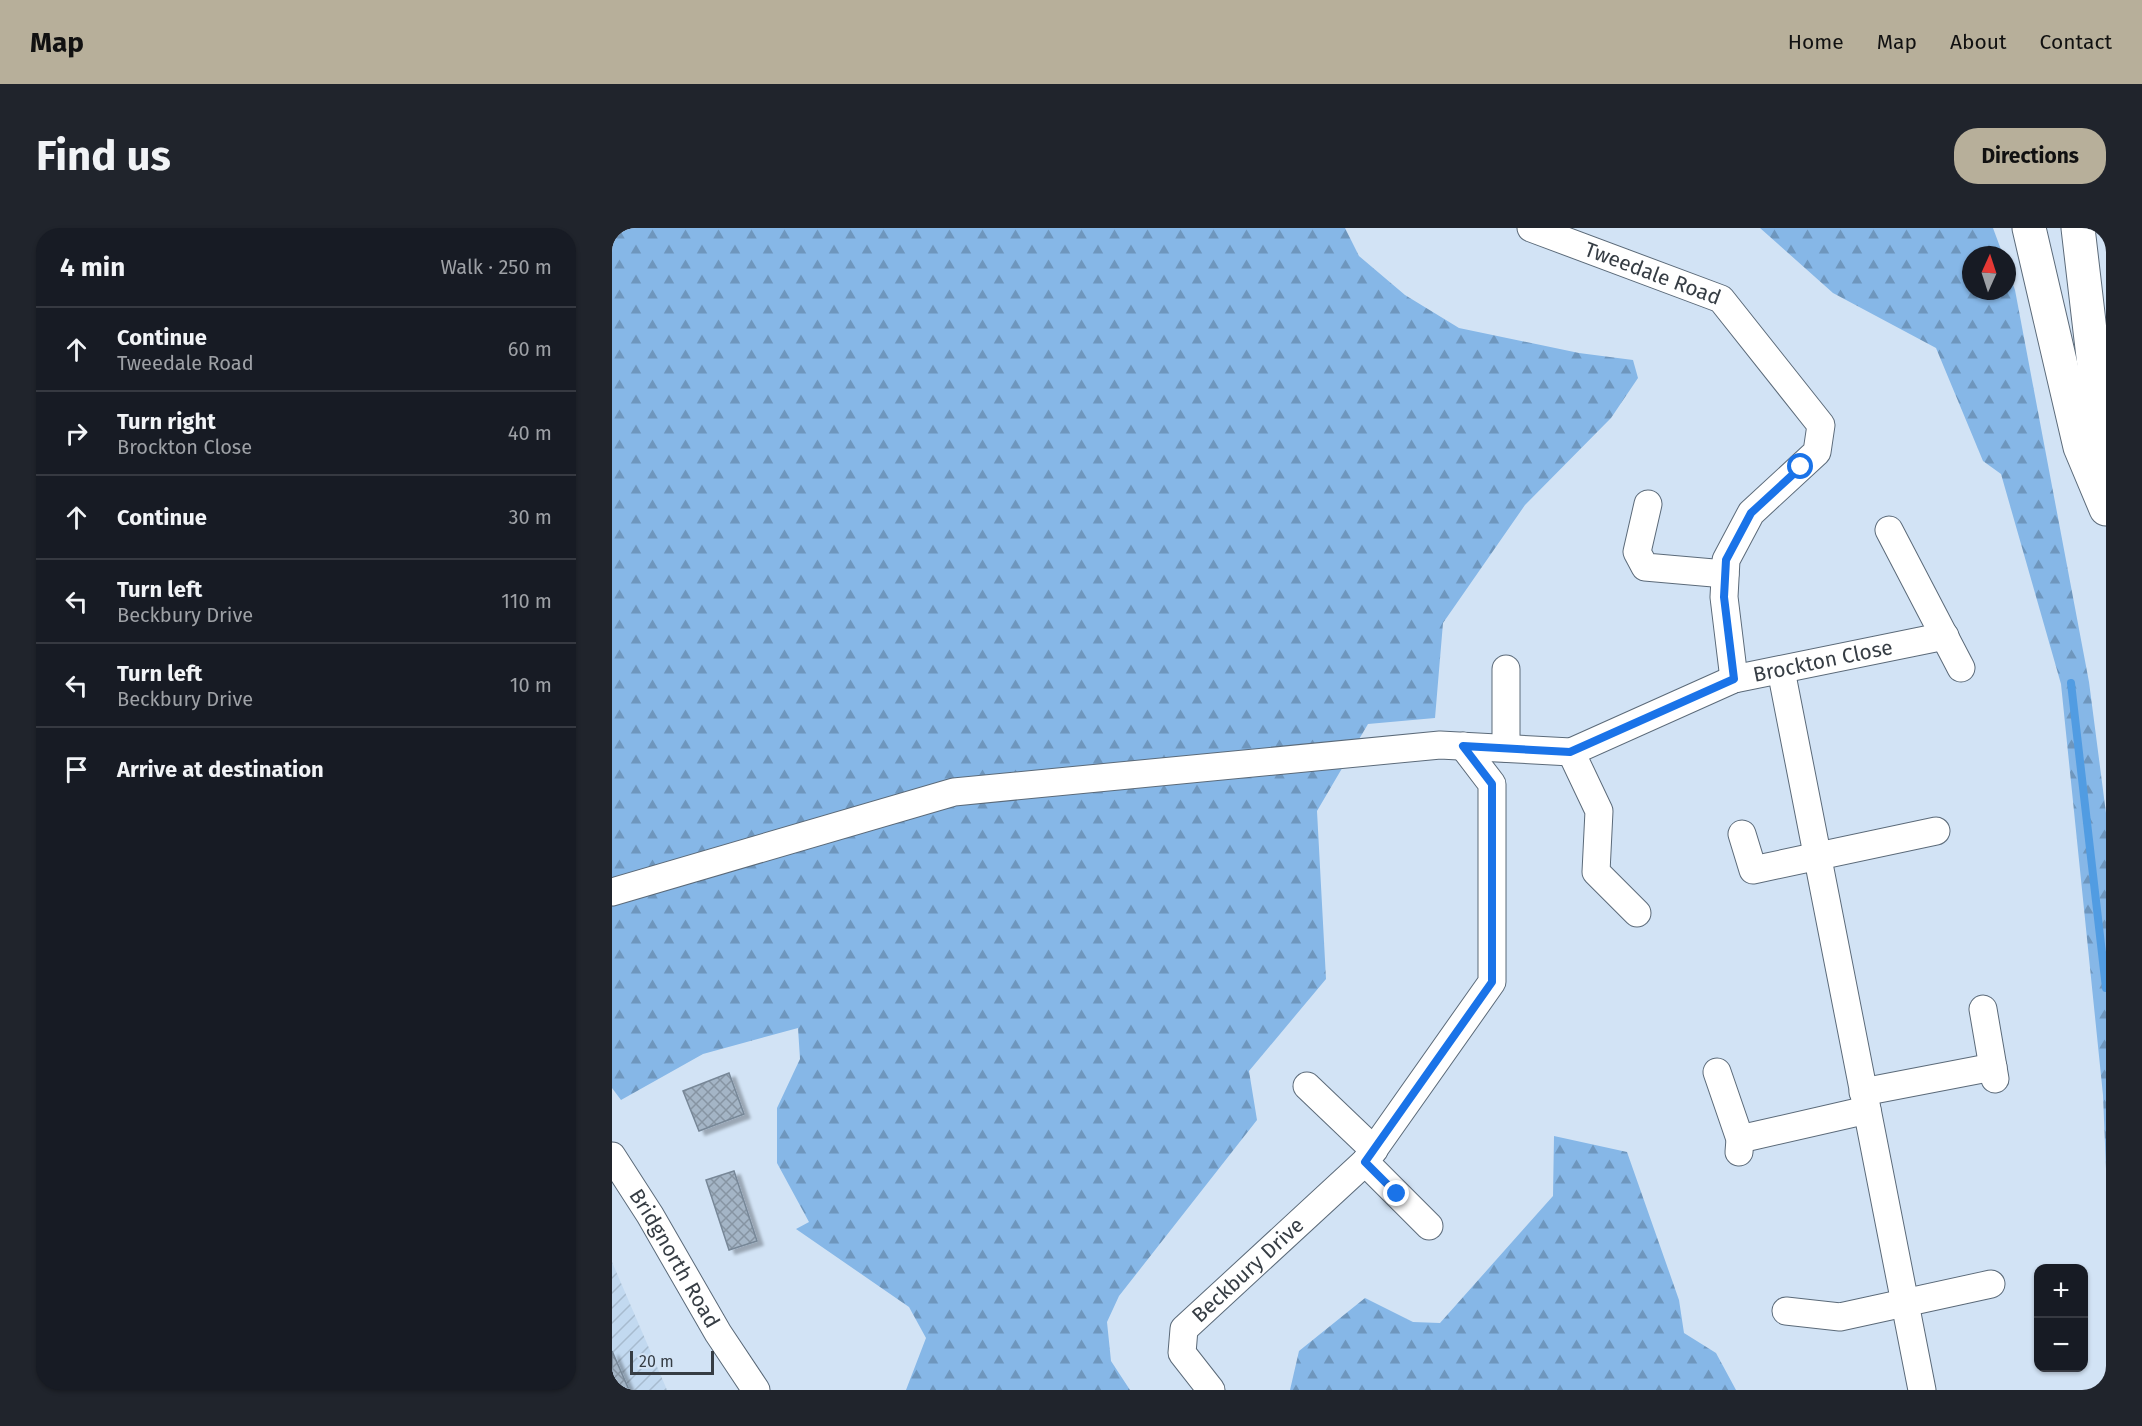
<!DOCTYPE html>
<html lang="en">
<head>
<meta charset="utf-8">
<style>
	body { margin:0; font-family:"Fira Sans",sans-serif; background:#20242c; color:#f1f3f6 }
	.controls { position:absolute; right:18px; bottom:18px; display:grid; overflow:hidden; border-radius:12px; box-shadow:0 2px 4px #0004 }
	.controls button { width:54px; height:54px; display:grid; place-items:center; padding:0; border:0; border-bottom:2px solid #363941; background:#171b24; color:#f1f3f6; font:30px sans-serif }
	.compass { position:absolute; left:1350px; top:18px; width:54px; height:54px; border-radius:50%; background:#171b24; box-shadow:0 2px 4px #0004; rotate:3deg }
	.scale { position:absolute; left:18px; bottom:15px; width:84px; box-sizing:border-box; padding-left:6px; border:3px solid #363d44; border-top:0; font-size:16px; line-height:21px; white-space:nowrap; color:#363d44; -webkit-text-stroke:4px #d2e3f5; paint-order:stroke }
	.stop { position:absolute; width:18px; height:18px; margin:-14px; border:4px solid #1a73e8; border-radius:50%; background:#fff }
	.stop.end { background:#1a73e8; border-color:#fff; box-shadow:0 2px 6px #0008 }
	.list { margin:0; padding:0; list-style:none }
	h2 { display:flex; justify-content:space-between; align-items:center; height:78px; margin:0; padding:0 24px; font-size:26px }
	h2 small { font-size:20px; font-weight:400; color:#9ea1a6 }
	.list li { display:grid; grid-template-columns:39px 1fr auto; gap:18px; align-items:center; box-sizing:border-box; height:84px; padding:0 24px; border-top:2px solid #363941 }
	.list b { display:block; font-size:22px; white-space:nowrap }
	.list p { margin:0; font-size:20px; white-space:nowrap; color:#9ea1a6 }
	.list em { font-size:20px; font-style:normal; color:#9ea1a6 }
	.icon { flex:none; width:33px; height:33px; fill:none; stroke:currentColor; stroke-width:2; stroke-linecap:round; stroke-linejoin:round }
	.map { position:relative; flex:none; width:1494px; height:1162px; overflow:hidden; border-radius:24px }
	header { display:flex; align-items:center; gap:36px; box-sizing:border-box; height:84px; padding:0 30px; background:#b7af9a; color:#111 }
	header strong { font-size:28px }
	nav { display:flex; gap:33px; margin-inline-start:auto; font-size:21px }
	.intro { display:flex; align-items:center; justify-content:space-between; box-sizing:border-box; height:144px; padding:0 36px }
	h1 { margin:0; font-size:42px }
	.button { padding:15px 27px; border-radius:24px; background:#b7af9a; color:#111; font-size:21px; font-weight:700 }
	main { display:flex; gap:36px; padding:0 36px }
	aside { flex:1; background:#171b24; border-radius:24px; box-shadow:0 2px 4px #0004 }
	.map>svg:first-child { display:block }
</style>
</head>
<body>
<header>
<strong>Map</strong>
<nav><a>Home</a><a>Map</a><a>About</a><a>Contact</a></nav>
</header>
<div class="intro"><h1>Find us</h1><a class="button">Directions</a></div>
<main>
<aside>
<h2>4 min<small>Walk · 250 m</small></h2>
<ul class="list">
<li><svg class="icon" aria-label="ahead" viewBox="0 0 24 24"><path d="M12 20V5M6 11l6-6 6 6"/></svg><div><b>Continue</b><p>Tweedale Road</p></div><em>60 m</em></li>
<li><svg class="icon" aria-label="right" viewBox="0 0 24 24"><path d="M7 20v-9h11M14 6l5 5-5 5"/></svg><div><b>Turn right</b><p>Brockton Close</p></div><em>40 m</em></li>
<li><svg class="icon" aria-label="ahead" viewBox="0 0 24 24"><path d="M12 20V5M6 11l6-6 6 6"/></svg><div><b>Continue</b></div><em>30 m</em></li>
<li><svg class="icon" aria-label="left" viewBox="0 0 24 24"><path d="M17 20v-9H6M10 6l-5 5 5 5"/></svg><div><b>Turn left</b><p>Beckbury Drive</p></div><em>110 m</em></li>
<li><svg class="icon" aria-label="left" viewBox="0 0 24 24"><path d="M17 20v-9H6M10 6l-5 5 5 5"/></svg><div><b>Turn left</b><p>Beckbury Drive</p></div><em>10 m</em></li>
<li><svg class="icon" aria-label="arrive" viewBox="0 0 24 24"><path d="M6 21V4h12l-3 4 3 4H6"/></svg><div><b>Arrive at destination</b></div></li>
</ul>
</aside>
<div class="map">
<svg width="1494" height="1162" viewBox="0 0 1494 1162">
	<defs>
		<pattern id="industrial-furrows" width="10" height="10" patternUnits="userSpaceOnUse" patternTransform="scale(1.5)"><rect width="10" height="10" fill="#c2d9f0"/><path d="M-1 1l2-2M0 10L10 0M9 11l2-2" fill="none" stroke="#a7bbcf"/></pattern>
		<pattern id="forest-firs" width="22" height="20" patternUnits="userSpaceOnUse" patternTransform="scale(1.5)"><rect width="22" height="20" fill="#86b7e7"/><path d="M5 1l3.5 6h-7zM16 11l3.5 6h-7z" fill="#6e96bd"/></pattern>
		<pattern id="building-cross-hatch" width="8" height="8" patternUnits="userSpaceOnUse" patternTransform="scale(1.5)"><rect width="8" height="8" fill="#a4b5c6"/><path d="M0 0l8 8M0 8l8-8" fill="none" stroke="#8694a2"/></pattern>
		<filter id="shadow"><feDropShadow dx="6" dy="4" stdDeviation="1.5" flood-color="#0004"/></filter>
	</defs>
	<rect width="100%" height="100%" fill="#d2e3f5"/>
	<path fill="url(#industrial-furrows)" d="M0,1034L55,1162H0Z"/>
	<g fill="url(#forest-firs)">
		<path d="M0,0H733L747,28L793,67L847,100L967,125L1021,132L1026,150L999,190L913,277L831,395L823,490L756,496L705,583L714,751L637,843L645,892L507,1068L495,1094L499,1133L518,1162H294L314,1110L297,1079L184,1001L197,994L165,935V880L188,831L186,800L91,826L9,872L0,860Z"/>
		<path d="M1148,0H1381L1391,27H1359V63H1395V40L1403,62L1477,454L1494,585V941L1491,867L1449,456L1389,246L1371,233L1324,120L1221,65Z"/>
		<path d="M942,908L1015,924L1067,1072L1072,1105L1104,1125L1124,1162H678L687,1123L753,1070L801,1094L828,1095L941,968Z"/>
	</g>
	<g fill="none" stroke-linecap="round" stroke-linejoin="round">
		<path stroke="#519ce2" stroke-width="8" d="M1459,455L1494,760"/>
	</g>
	<g fill="url(#building-cross-hatch)" stroke="#778797" stroke-width="1.5" filter="url(#shadow)">
		<path d="M117,845L132,886L87,903L71,863Z"/>
		<path d="M122,943L145,1013L117,1022L94,952Z"/>
		<path d="M0,1123L17,1162H0Z"/>
	</g>
	<g fill="none" stroke-linecap="round" stroke-linejoin="round">
		<g stroke="#5b6a79" stroke-width="29">
			<g id="minor">
				<path id="s1" d="M919,0L1109,71L1209,197L1205,224L1139,285L1114,332L1112,369L1122,451"/>
				<path d="M1036,276L1025,324L1033,339L1113,346"/>
				<path d="M1277,302L1349,440"/>
				<path d="M894,441V520"/>
				<path d="M1169,442L1310,1162"/>
				<path d="M959,524L987,583L984,644L1025,685"/>
				<path d="M1130,606L1141,642L1324,603"/>
				<path id="s2" d="M0,664L342,564L828,517L959,524L1122,451L1333,408"/>
				<path d="M1371,781L1383,851"/>
				<path d="M1105,844L1128,911L1127,924"/>
				<path d="M695,858L762,922"/>
				<path d="M1251,864L1381,839"/>
				<path d="M1128,911L1255,882"/>
				<path id="s3" d="M0,928L38,987L106,1105L144,1162"/>
				<path d="M753,934L817,998"/>
				<path d="M1174,1083L1228,1089L1379,1056"/>
				<path id="s4" d="M599,1162L570,1125L572,1101L753,934L880,754V556L851,518"/>
			</g>
		</g>
		<g stroke="#5b6a79" stroke-width="35">
			<path id="major" d="M1417,0L1468,219L1494,281"/>
		</g>
		<g stroke="#5b6a79" stroke-width="35">
			<path id="highway" d="M1466,0L1494,240"/>
		</g>
		<use href="#minor" stroke="#fff" stroke-width="27"/>
		<use href="#major" stroke="#fff" stroke-width="33"/>
		<use href="#highway" stroke="#fff" stroke-width="33"/>
	</g>
	<g fill="none" stroke-linecap="round" stroke-linejoin="round">
		<path stroke="#1a73e8" stroke-width="8" d="M785,966L753,934L880,754V556L851,518L958,524L1122,451L1112,369L1114,332L1139,285L1189,239"/>
	</g>
	<g text-anchor="middle" stroke-width="5" stroke-linejoin="round" paint-order="stroke">
		<g font-size="21" fill="#363d44" stroke="#d2e3f5">
			<text dy="7" stroke="none"><textPath href="#s1" startOffset="130">Tweedale Road</textPath></text>
			<text dy="7" stroke="none"><textPath href="#s2" startOffset="1245">Brockton Close</textPath></text>
			<text dy="7" stroke="none"><textPath href="#s3" startOffset="120">Bridgnorth Road</textPath></text>
			<text dy="7" stroke="none"><textPath href="#s4" startOffset="158">Beckbury Drive</textPath></text>
		</g>
	</g>
</svg>
<div class="controls">
<button>+</button>
<button>−</button>
</div>
<svg class="compass" viewBox="-18 -18 36 36"><path d="M0-13l5 13h-10z" fill="#e53935"/><path d="M0 13l5-13h-10z" fill="#9ea1a6"/></svg>
<div class="scale">20 m</div>
<div class="stop" style="left:1189px;top:239px"></div>
<div class="stop end" style="left:785px;top:966px"></div>
</div>
</main>
</body>
</html>
